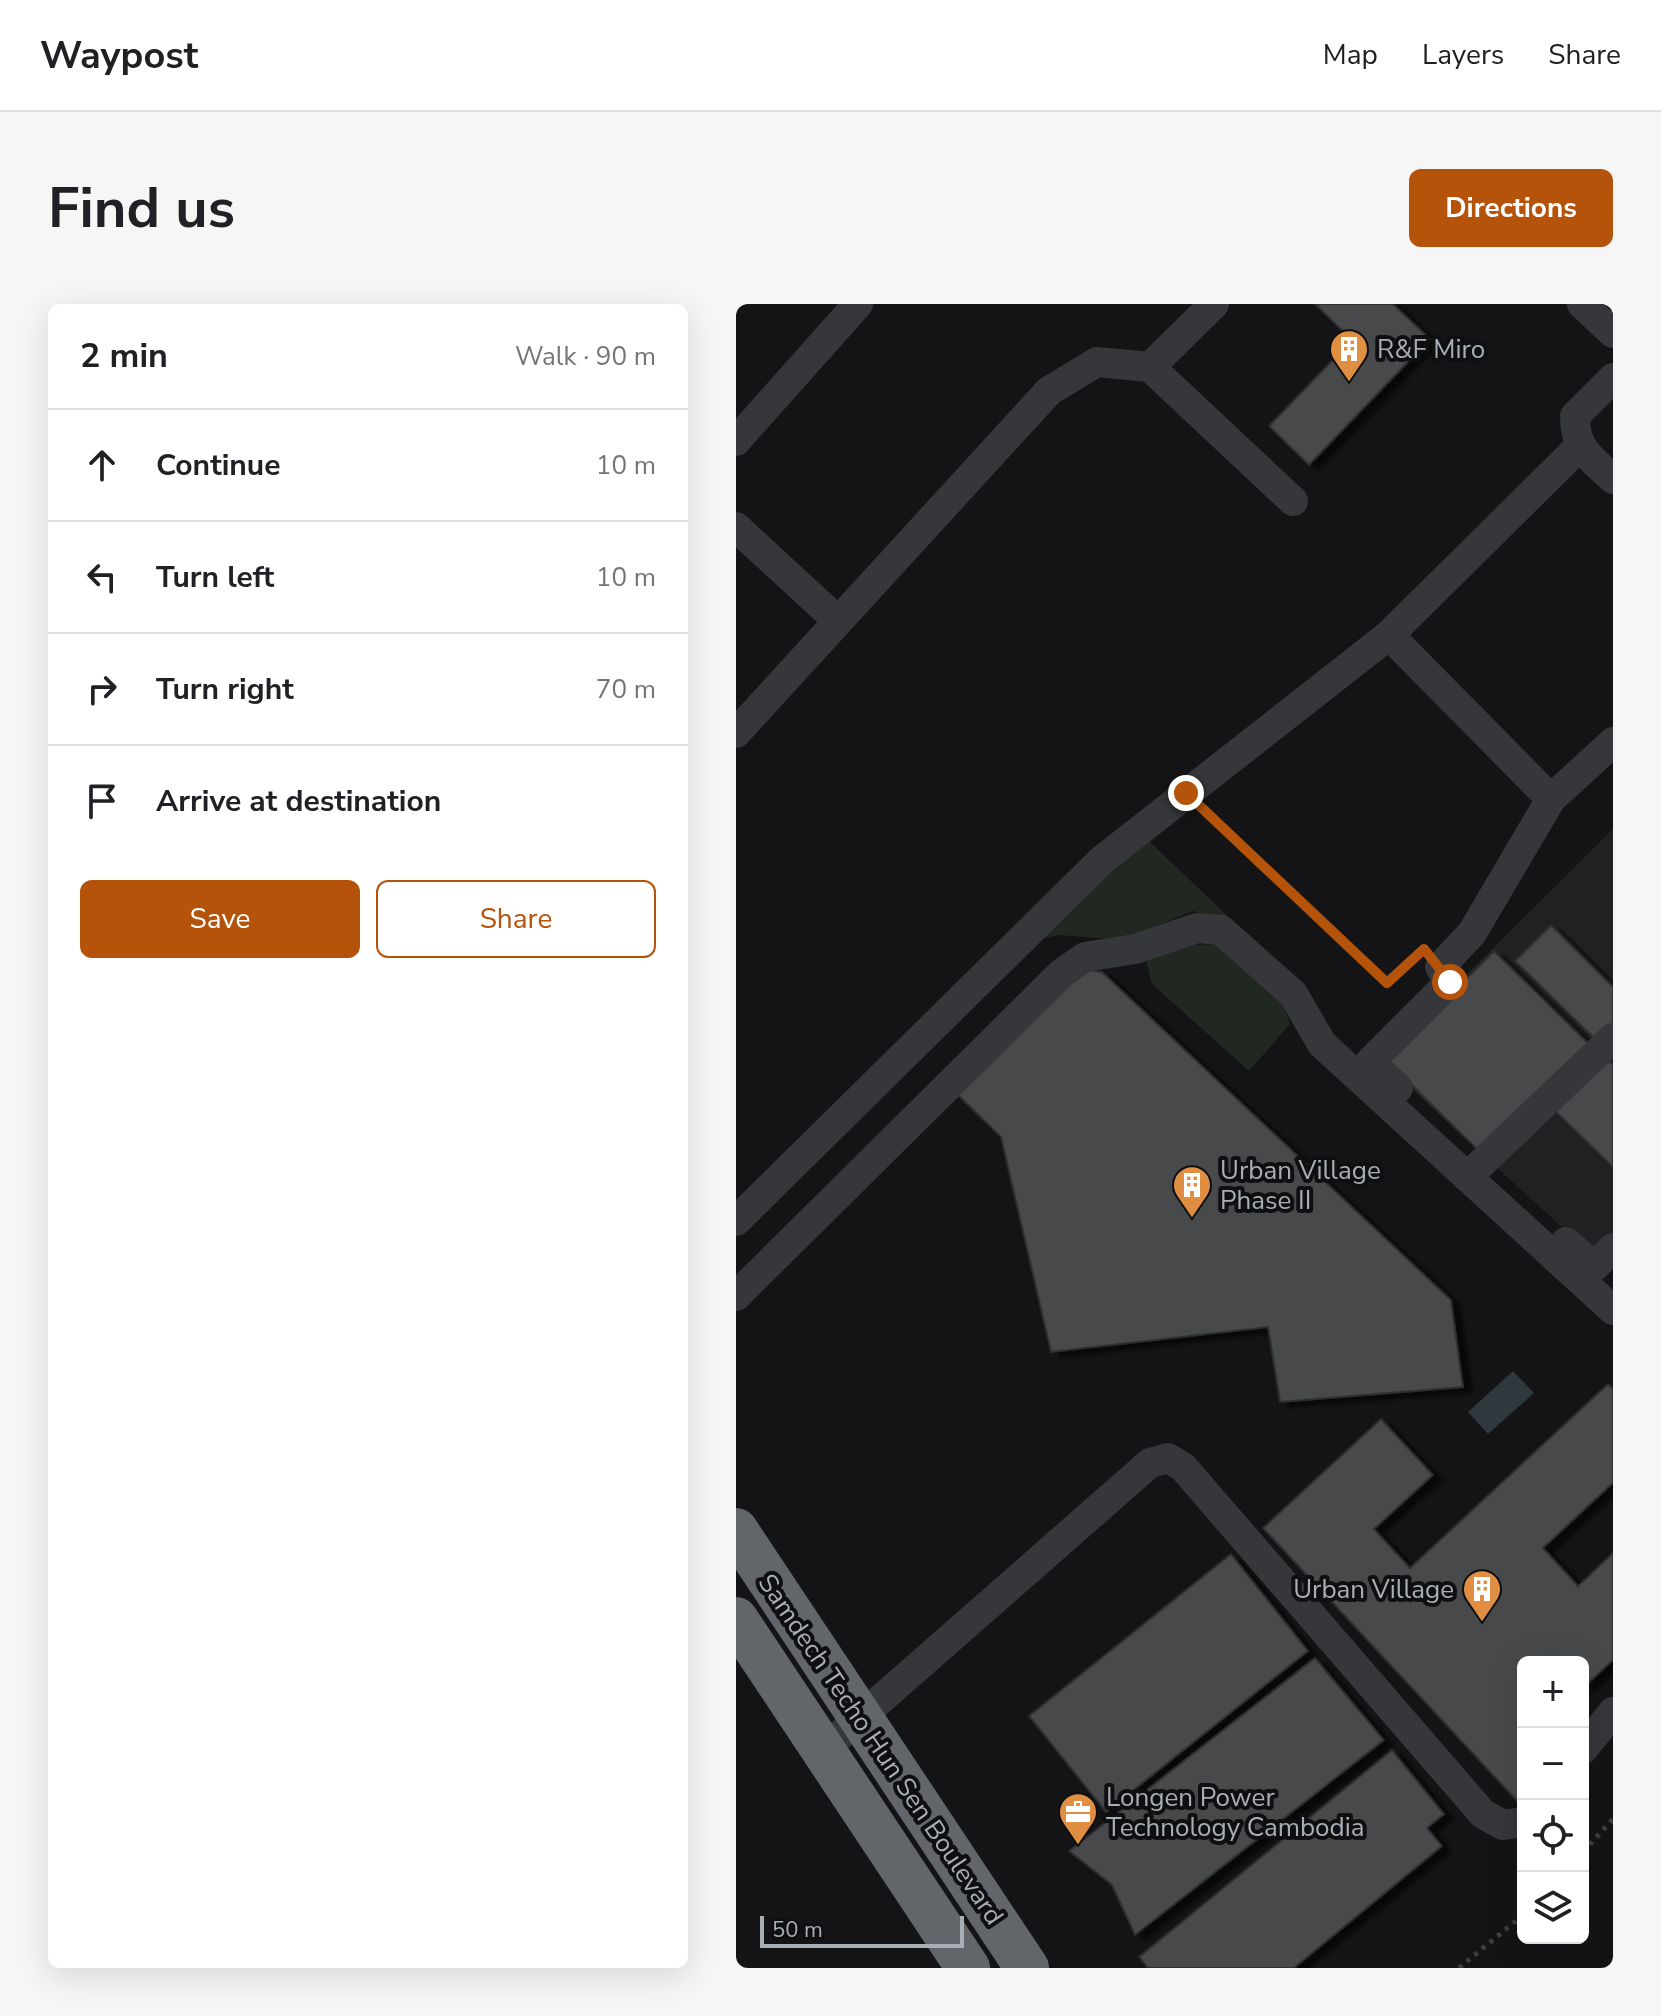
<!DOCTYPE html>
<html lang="en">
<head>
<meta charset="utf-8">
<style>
	body { margin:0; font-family:"Nunito Sans",sans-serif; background:#f6f6f6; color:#202124 }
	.controls { position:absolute; right:24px; bottom:24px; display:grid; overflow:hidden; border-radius:12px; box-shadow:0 8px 32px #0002 }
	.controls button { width:72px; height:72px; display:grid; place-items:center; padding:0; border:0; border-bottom:2px solid #e0e0e0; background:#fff; color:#202124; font:40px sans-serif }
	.scale { position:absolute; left:24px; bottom:20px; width:204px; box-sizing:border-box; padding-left:8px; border:4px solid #a7aeb5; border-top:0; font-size:22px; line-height:28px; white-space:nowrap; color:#a7aeb5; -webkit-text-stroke:6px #0f0f11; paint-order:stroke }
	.stop { position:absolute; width:24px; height:24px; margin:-18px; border:6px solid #b45309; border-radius:50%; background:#fff }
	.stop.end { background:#b45309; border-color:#fff; box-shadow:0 2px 8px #0008 }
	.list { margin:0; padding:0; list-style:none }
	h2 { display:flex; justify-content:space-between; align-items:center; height:104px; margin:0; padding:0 32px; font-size:34px }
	h2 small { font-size:26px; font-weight:400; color:#757577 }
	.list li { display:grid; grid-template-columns:52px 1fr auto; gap:24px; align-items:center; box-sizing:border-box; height:112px; padding:0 32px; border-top:2px solid #e0e0e0 }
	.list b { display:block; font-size:30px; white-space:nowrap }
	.list em { font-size:26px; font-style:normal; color:#757577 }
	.actions { display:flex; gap:16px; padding:24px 32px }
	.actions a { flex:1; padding:18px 0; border:2px solid #b45309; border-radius:12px; text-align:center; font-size:28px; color:#b45309 }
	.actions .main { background:#b45309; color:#fff }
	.icon { flex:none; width:44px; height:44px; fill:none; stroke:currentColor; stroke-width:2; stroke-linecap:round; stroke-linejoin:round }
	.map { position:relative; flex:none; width:877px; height:1664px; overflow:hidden; border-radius:12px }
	header { display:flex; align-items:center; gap:48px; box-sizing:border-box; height:112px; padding:0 40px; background:#fff; border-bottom:2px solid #e0e0e0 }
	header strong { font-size:38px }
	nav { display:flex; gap:44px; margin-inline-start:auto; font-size:28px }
	.intro { display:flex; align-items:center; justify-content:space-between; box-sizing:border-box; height:192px; padding:0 48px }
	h1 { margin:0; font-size:56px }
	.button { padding:20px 36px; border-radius:12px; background:#b45309; color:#fff; font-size:28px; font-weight:700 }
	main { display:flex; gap:48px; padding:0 48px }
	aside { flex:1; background:#fff; border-radius:12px; box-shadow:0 8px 32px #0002 }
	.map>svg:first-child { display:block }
</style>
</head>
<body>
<header>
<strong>Waypost</strong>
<nav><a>Map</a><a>Layers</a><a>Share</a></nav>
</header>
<div class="intro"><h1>Find us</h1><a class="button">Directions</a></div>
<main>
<aside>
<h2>2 min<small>Walk · 90 m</small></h2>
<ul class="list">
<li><svg class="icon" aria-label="ahead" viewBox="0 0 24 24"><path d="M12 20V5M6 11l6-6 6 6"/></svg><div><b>Continue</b></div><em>10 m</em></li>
<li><svg class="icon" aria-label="left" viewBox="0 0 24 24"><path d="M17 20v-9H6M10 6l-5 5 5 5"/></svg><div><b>Turn left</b></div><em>10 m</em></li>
<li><svg class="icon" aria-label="right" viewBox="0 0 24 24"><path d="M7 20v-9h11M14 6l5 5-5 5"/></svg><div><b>Turn right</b></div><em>70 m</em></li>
<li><svg class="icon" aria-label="arrive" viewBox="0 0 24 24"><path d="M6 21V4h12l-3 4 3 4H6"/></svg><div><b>Arrive at destination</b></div></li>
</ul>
<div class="actions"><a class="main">Save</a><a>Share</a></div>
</aside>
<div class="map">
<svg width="877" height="1664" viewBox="0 0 877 1664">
	<defs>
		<filter id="shadow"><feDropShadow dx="9" dy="5" stdDeviation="2" flood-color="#0009"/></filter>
	</defs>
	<rect width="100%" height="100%" fill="#141416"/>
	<path fill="#202122" d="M877,525V932L857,952L644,756Z"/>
	<g fill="#212821">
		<path d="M396,521L500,620L457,607L385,636L324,631L308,634L285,629Z"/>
		<path d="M482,640L545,695L554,720L513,767L416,680L410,656L451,641Z"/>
	</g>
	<path fill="#2f393d" d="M777,1067L798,1089L752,1130L732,1108Z"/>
	<g fill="#46484b" stroke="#2e2f31" stroke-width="2" filter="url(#shadow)">
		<path d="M579,0H657L694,35L573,161L533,122L616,36Z"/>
		<path d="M815,621L877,683V719L860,736L779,657Z"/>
		<path d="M758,647L852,739L744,848L650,756Z"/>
		<path d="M342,664L366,668L715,996L727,1083L544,1098L532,1023L315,1048L265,833L220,789Z"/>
		<path d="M870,754L877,761V863L818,806Z"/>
		<path d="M872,1080L877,1085V1179L807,1244L842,1282L877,1249V1356L847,1384V1358H787V1497L784,1500L527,1224L645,1115L697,1171L638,1225L674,1264Z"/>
		<path d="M495,1250L572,1347L370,1508L293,1412Z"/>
		<path d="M579,1354L648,1436L399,1631L376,1581L333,1547Z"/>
		<path d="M656,1446L708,1510L691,1524L706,1542L558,1664H412L403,1653Z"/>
	</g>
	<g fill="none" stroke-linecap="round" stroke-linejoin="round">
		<g stroke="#3c3e41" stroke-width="5" stroke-dasharray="4 6" stroke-linecap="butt">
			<path d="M471,509L651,679L676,656"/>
			<path d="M847,1548L877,1515"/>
			<path d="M723,1664L787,1611"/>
		</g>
		<g stroke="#35373a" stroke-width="30">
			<path d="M846,0L877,29"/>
			<path d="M414,63L478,0"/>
			<path d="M877,74L839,112C839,146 854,153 877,175"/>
			<path d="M0,137L122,0"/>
			<path d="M0,223L102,317"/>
			<path d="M653,331L815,495L736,629L704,663L714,678L634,758L662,784"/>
			<path d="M0,429L313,87L361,58L414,63L557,197"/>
			<path d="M815,495L877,438"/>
			<path d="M731,873L877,734"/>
			<path d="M0,917L366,556L653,331L843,143"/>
			<path d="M830,938L858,963L877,944"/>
			<path d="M0,992L326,669L349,653L399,645L461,624L485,626L557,690L586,740L877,1006"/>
			<path d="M847,1445L877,1408"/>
			<path d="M87,1446L414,1159L432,1154L447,1163L747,1510L767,1521L787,1518"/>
		</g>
		<g stroke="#62666b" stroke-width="44">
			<path d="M0,1226L291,1664"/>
			<path d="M0,1315L232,1664"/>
		</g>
	</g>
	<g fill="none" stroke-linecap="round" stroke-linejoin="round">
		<path stroke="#b45309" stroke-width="10" d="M450,489L651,679L688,645L714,678"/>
	</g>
	<defs>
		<g id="building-pin" transform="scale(2)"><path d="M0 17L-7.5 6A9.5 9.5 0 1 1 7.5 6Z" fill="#e08f42" stroke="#0f0f11"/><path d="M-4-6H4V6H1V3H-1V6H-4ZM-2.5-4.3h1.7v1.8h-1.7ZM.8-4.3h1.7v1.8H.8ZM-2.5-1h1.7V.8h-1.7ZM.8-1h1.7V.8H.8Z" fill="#fff"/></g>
		<g id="office-pin" transform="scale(2)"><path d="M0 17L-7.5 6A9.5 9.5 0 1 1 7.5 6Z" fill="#e08f42" stroke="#0f0f11"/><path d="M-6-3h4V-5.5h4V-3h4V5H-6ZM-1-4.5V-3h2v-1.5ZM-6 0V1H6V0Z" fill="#fff"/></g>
	</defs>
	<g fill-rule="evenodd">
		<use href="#building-pin" x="613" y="45"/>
		<use href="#building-pin" x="456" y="881"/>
		<use href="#building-pin" x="746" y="1285"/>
		<use href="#office-pin" x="342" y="1508"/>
	</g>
	<g text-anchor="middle" stroke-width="8" stroke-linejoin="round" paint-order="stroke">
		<g font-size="26" fill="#a7aeb5" stroke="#0f0f11" text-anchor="start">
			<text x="641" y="54">R&amp;F Miro</text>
			<text x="484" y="875">Urban Village<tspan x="484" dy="30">Phase II</tspan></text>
			<text x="718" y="1294" text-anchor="end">Urban Village</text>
			<text x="370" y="1502">Longen Power<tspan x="370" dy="30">Technology Cambodia</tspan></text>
		</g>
		<g font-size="26" fill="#a7aeb5" stroke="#0f0f11">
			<text transform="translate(145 1445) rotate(56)" y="9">Samdech Techo Hun Sen Boulevard</text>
		</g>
	</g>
</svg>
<div class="controls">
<button>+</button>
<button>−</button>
<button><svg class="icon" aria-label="locate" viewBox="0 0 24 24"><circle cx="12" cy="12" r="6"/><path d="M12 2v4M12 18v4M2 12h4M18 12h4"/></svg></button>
<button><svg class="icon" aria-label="layers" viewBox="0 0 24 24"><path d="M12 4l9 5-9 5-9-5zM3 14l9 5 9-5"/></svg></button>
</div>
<div class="scale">50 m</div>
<div class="stop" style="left:714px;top:678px"></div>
<div class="stop end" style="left:450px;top:489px"></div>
</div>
</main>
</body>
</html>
